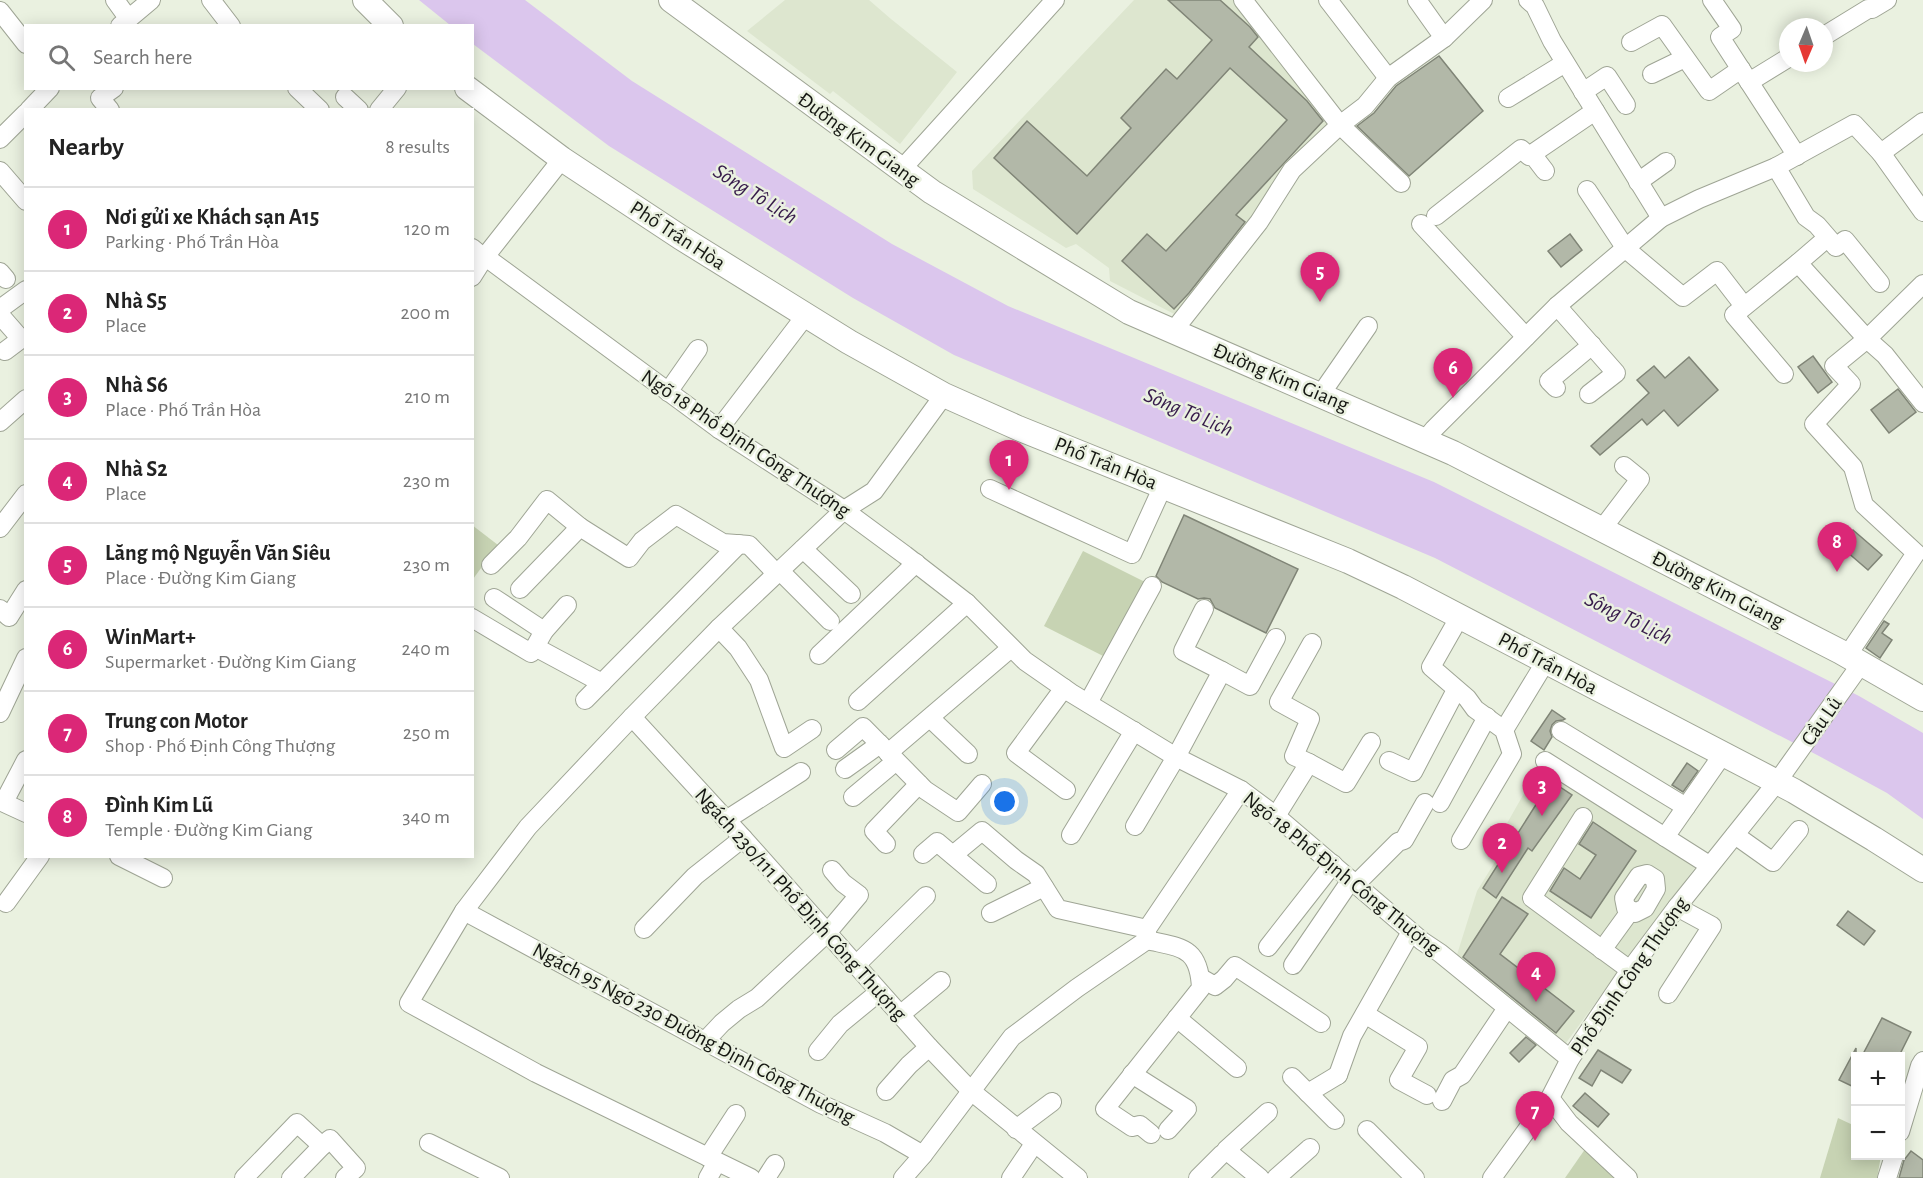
<!DOCTYPE html>
<html lang="en">
<head>
<meta charset="utf-8">
<style>
	body { margin:0; font-family:"Alegreya Sans",sans-serif; background:#f2f2f2; color:#222 }
	.controls { position:absolute; right:18px; bottom:18px; display:grid; overflow:hidden; border-radius:0px; box-shadow:0 3px 15px #0003 }
	.controls button { width:54px; height:54px; display:grid; place-items:center; padding:0; border:0; border-bottom:2px solid #e0e0e0; background:#fff; color:#222; font:30px sans-serif }
	.compass { position:absolute; left:1779px; top:18px; width:54px; height:54px; border-radius:50%; background:#fff; box-shadow:0 3px 15px #0003; rotate:182deg }
	.you { position:absolute; left:1005px; top:802px; width:21px; height:21px; margin:-15px; border:4px solid #fff; border-radius:50%; background:#1a73e8; box-shadow:0 0 0 9px #1a73e833 }
	.badge { display:grid; place-items:center; width:39px; height:39px; border-radius:50%; background:#db2777; color:#fff; font-size:20px; font-weight:700 }
	.pin { position:absolute; translate:-50% -50px; filter:drop-shadow(0 2px 3px #0008) }
	.pin::after { content:''; position:absolute; top:32px; width:21px; height:18px; background:inherit; clip-path:polygon(0 0,100% 0,50% 100%) }
	.list { margin:0; padding:0; list-style:none }
	h2 { display:flex; justify-content:space-between; align-items:center; height:78px; margin:0; padding:0 24px; font-size:26px }
	h2 small { font-size:20px; font-weight:400; color:#767676 }
	.list li { display:grid; grid-template-columns:39px 1fr auto; gap:18px; align-items:center; box-sizing:border-box; height:84px; padding:0 24px; border-top:2px solid #e0e0e0 }
	.list b { display:block; font-size:22px; white-space:nowrap }
	.list p { margin:0; font-size:20px; white-space:nowrap; color:#767676 }
	.list em { font-size:20px; font-style:normal; color:#767676 }
	.icon { flex:none; width:33px; height:33px; fill:none; stroke:currentColor; stroke-width:2; stroke-linecap:round; stroke-linejoin:round }
	.map { position:relative; flex:none; width:1923px; height:1178px; overflow:hidden }
	.search { position:absolute; background:#fff; box-shadow:0 3px 15px #0003; left:24px; top:24px; width:450px; height:66px; display:flex; align-items:center; gap:15px; box-sizing:border-box; padding:0 21px; border-radius:0px; color:#767676; font-size:22px }
	.panel { position:absolute; background:#fff; box-shadow:0 3px 15px #0003; left:24px; top:108px; width:450px; height:750px; border-radius:0px }
	.map>svg:first-child { display:block }
</style>
</head>
<body>
<div class="map">
<svg width="1923" height="1178" viewBox="0 0 1923 1178">
	<rect width="100%" height="100%" fill="#eaf1e0"/>
	<g fill="#dde6cf">
		<path d="M785,0H869L891,19L957,72L900,144L833,91L830,94L747,31Z"/>
		<path d="M1134,0H1236L1333,119L1180,317L1110,281L1109,268L1076,244L1066,248L973,189L972,171Z"/>
		<path d="M1541,763L1699,862L1563,1047L1455,961L1477,891L1501,852V834Z"/>
	</g>
	<g fill="#c7d3b3">
		<path d="M472,525L498,545L473,579H472Z"/>
		<path d="M1083,551L1147,583L1109,659L1044,626Z"/>
		<path d="M1838,1118L1855,1126L1856,1156H1881L1877,1178H1820Z"/>
		<path d="M1590,1142L1632,1178H1565Z"/>
	</g>
	<path fill="#dbc6ed" d="M419,0H525L632,81L892,244L1008,306L1434,482L1859,696L1923,733V819L1887,793L1819,756L1435,558L954,355L853,298L609,146L473,44L472,26L450,25Z"/>
	<g fill="#b2b8a8" stroke="#808577" stroke-width="1.5">
		<path d="M1168,0H1220L1250,27L1258,37L1249,47L1307,101L1323,121L1236,215L1245,222L1189,293L1174,309L1122,261L1147,234L1166,251L1287,120L1230,68L1077,234L994,158L1027,121L1087,176L1131,128L1121,118L1166,69L1177,79L1212,40Z"/>
		<path d="M1439,56L1483,111L1409,176L1357,126L1374,113L1396,86Z"/>
		<path d="M1570,234L1582,250L1561,267L1548,251Z"/>
		<path d="M1813,356L1832,382L1818,393L1798,367Z"/>
		<path d="M1689,357L1718,390L1678,426L1664,410L1647,425L1642,419L1600,455L1591,446L1649,393L1637,380L1654,366L1665,378Z"/>
		<path d="M1898,389L1916,412L1889,433L1871,410Z"/>
		<path d="M1184,515L1298,569L1266,633L1215,608L1210,599L1204,598L1198,599L1162,582L1156,576Z"/>
		<path d="M1853,530L1882,555L1868,570L1839,545Z"/>
		<path d="M1884,621L1889,624L1882,633L1892,640L1880,658L1866,648Z"/>
		<path d="M1552,710L1565,719L1563,720L1556,721L1552,725L1550,731L1552,737L1544,750L1531,741Z"/>
		<path d="M1687,763L1698,771L1683,792L1672,785Z"/>
		<path d="M1551,781L1572,795L1532,851L1528,848L1496,898L1483,888Z"/>
		<path d="M1593,822L1636,851L1591,918L1550,891L1564,868L1580,879L1596,855L1579,844Z"/>
		<path d="M1502,897L1528,914L1500,954L1574,1011L1556,1033L1463,957Z"/>
		<path d="M1848,911L1875,931L1864,945L1837,925Z"/>
		<path d="M1882,1018L1911,1032L1899,1056H1862Z"/>
		<path d="M1526,1037L1536,1045L1519,1062L1510,1053Z"/>
		<path d="M1856,1048V1088L1839,1080Z"/>
		<path d="M1598,1050L1631,1070L1622,1083L1601,1070L1592,1086L1579,1078Z"/>
		<path d="M1585,1093L1609,1114L1598,1127L1573,1106Z"/>
		<path d="M1911,1151L1923,1160V1178H1899L1904,1160Z"/>
	</g>
	<g fill="none" stroke-linecap="round" stroke-linejoin="round">
		<g stroke="#9fa595" stroke-width="20">
			<g id="minor">
				<path d="M115,0L128,18"/>
				<path d="M211,0L231,26"/>
				<path d="M1243,0L1340,125L1401,183"/>
				<path d="M1328,0L1388,78"/>
				<path d="M1417,0L1444,38"/>
				<path d="M1528,0L1535,6L1552,41L1661,218"/>
				<path d="M1712,0L1732,29L1720,37L1797,156"/>
				<path d="M0,11L26,44"/>
				<path d="M120,26L151,0"/>
				<path d="M1824,36L1868,9H1872L1887,0"/>
				<path d="M1631,42L1662,25L1709,91L1741,69"/>
				<path d="M1652,74L1685,58"/>
				<path d="M1749,82L1788,58"/>
				<path d="M297,88L320,110"/>
				<path d="M1583,92L1607,76L1626,105"/>
				<path d="M345,97L359,110"/>
				<path d="M1508,98L1565,63"/>
				<path d="M29,110L50,88"/>
				<path d="M110,110L100,98L114,88"/>
				<path d="M379,110L397,88"/>
				<path d="M0,139L26,113"/>
				<path d="M1881,153L1923,212"/>
				<path d="M1532,154L1545,171"/>
				<path d="M1776,167L1806,217L1817,225L1836,247L1845,240L1880,283"/>
				<path d="M901,170L1055,0"/>
				<path d="M0,171L26,201"/>
				<path d="M1638,182L1666,162"/>
				<path d="M1587,190L1626,249L1683,297L1717,271L1744,306"/>
				<path d="M1436,216L1521,149L1529,156L1595,111"/>
				<path d="M1421,224L1526,337"/>
				<path d="M1827,238L1798,263L1867,339L1885,355L1923,403"/>
				<path d="M472,248L484,258L491,261L719,429L844,510L905,555L967,603L1025,661L1071,693L1176,757L1241,790L1276,816L1422,941L1440,953L1570,1059"/>
				<path d="M0,272L6,279"/>
				<path d="M472,277L484,258L562,159"/>
				<path d="M1557,306L1616,373L1589,394"/>
				<path d="M0,309L26,290"/>
				<path d="M0,315L21,339L5,351"/>
				<path d="M1174,330L1259,222L1292,170L1340,125L1365,106L1388,78L1444,38L1483,0"/>
				<path d="M1784,374L1734,315L1798,263"/>
				<path d="M1556,388L1549,381L1592,345"/>
				<path d="M668,392L698,349"/>
				<path d="M1321,394L1368,326"/>
				<path d="M0,422L26,399"/>
				<path d="M719,429L806,315"/>
				<path d="M1425,440L1434,429L1557,306L1661,218L1699,199L1776,167L1854,124L1881,153L1923,122"/>
				<path d="M990,489L1132,554L1163,486"/>
				<path d="M0,528L26,494"/>
				<path d="M1602,529L1640,479L1624,466"/>
				<path d="M803,549L851,594"/>
				<path d="M491,565L518,538L547,500L580,527"/>
				<path d="M780,571L830,621"/>
				<path d="M520,589L580,527L629,558L642,541L676,515L723,543L749,545L777,574"/>
				<path d="M494,598L544,631"/>
				<path d="M567,605L544,631L535,647L602,683"/>
				<path d="M0,609L9,617L26,590"/>
				<path d="M1204,609L1183,651L1222,671"/>
				<path d="M1460,616L1431,667L1467,698L1475,709L1504,730L1512,754L1461,840"/>
				<path d="M472,618L531,653L535,647"/>
				<path d="M719,628L738,648L759,680L784,748L812,729"/>
				<path d="M819,655L916,563"/>
				<path d="M1847,656L1916,553L1864,505L1853,467L1814,424L1851,384L1834,366L1867,339L1923,284"/>
				<path d="M1064,688L1016,753L1066,790"/>
				<path d="M585,700L739,544"/>
				<path d="M858,701L967,603"/>
				<path d="M1088,703L1152,586"/>
				<path d="M0,713L26,658"/>
				<path d="M632,717L743,838L929,1047L971,1091L1078,1178"/>
				<path d="M930,718L968,754"/>
				<path d="M1504,730L1546,661"/>
				<path d="M1561,731L1686,807"/>
				<path d="M836,750L863,727L925,790L958,812L982,784"/>
				<path d="M888,753L1011,648"/>
				<path d="M1389,761L1413,772L1456,690"/>
				<path d="M1545,761L1709,865"/>
				<path d="M1309,763L1346,783L1371,742"/>
				<path d="M845,769L880,744"/>
				<path d="M853,797L896,761"/>
				<path d="M0,801L26,813"/>
				<path d="M4,802L26,760"/>
				<path d="M1440,803L1487,717"/>
				<path d="M1276,816L1309,763L1294,756L1310,719L1279,702L1312,643"/>
				<path d="M1583,817L1532,898L1630,970"/>
				<path d="M726,820L801,772"/>
				<path d="M1135,826L1176,757L1222,671L1250,686L1276,638"/>
				<path d="M1071,835L1134,731"/>
				<path d="M1735,835L1773,862L1799,830"/>
				<path d="M1665,837L1723,754"/>
				<path d="M886,844L874,831L919,784"/>
				<path d="M923,854L937,842L987,884"/>
				<path d="M953,855L982,831L1016,860L1036,874L1058,909L1147,929"/>
				<path d="M119,856L163,878"/>
				<path d="M1647,874L1655,879L1656,889L1645,908L1635,913L1626,908L1624,898L1639,876Z"/>
				<path d="M1356,884L1398,842L1404,840L1425,803"/>
				<path d="M6,903L40,856"/>
				<path d="M464,911L821,1104L885,1133L923,1155"/>
				<path d="M991,913L1044,887"/>
				<path d="M644,929L695,876L743,838"/>
				<path d="M1147,940C1181,948 1199,946 1201,988L1105,1109L1132,1127L1140,1125L1151,1134"/>
				<path d="M1268,947L1333,864"/>
				<path d="M1602,950L1631,910"/>
				<path d="M856,965L926,896"/>
				<path d="M1293,965L1351,880"/>
				<path d="M1201,978L1215,986L1224,979L1235,966L1321,1023"/>
				<path d="M1668,994L1712,926L1677,907"/>
				<path d="M1365,1014L1418,1047L1399,1080L1427,1095"/>
				<path d="M900,1015L941,981"/>
				<path d="M1177,1018L1237,1068"/>
				<path d="M706,1040L722,1023L739,1009L757,998L827,933L859,895L843,883L832,870"/>
				<path d="M818,1051L840,1024L879,992"/>
				<path d="M1132,1074L1187,1109L1168,1130"/>
				<path d="M1338,1075L1352,1036L1411,932"/>
				<path d="M1292,1077L1335,1120"/>
				<path d="M886,1091L909,1065L929,1047"/>
				<path d="M1308,1093L1338,1075"/>
				<path d="M1550,1098L1569,1123L1628,1178"/>
				<path d="M1442,1101L1453,1080L1462,1075L1507,1008"/>
				<path d="M1016,1129L1052,1102"/>
				<path d="M1367,1130L1415,1178"/>
				<path d="M1900,1132L1920,1066L1923,1061"/>
				<path d="M429,1143L500,1178"/>
				<path d="M708,1157L736,1114"/>
				<path d="M244,1178L297,1123L322,1146L330,1139L356,1168L345,1178"/>
				<path d="M291,1178L322,1146"/>
				<path d="M708,1178L717,1162"/>
				<path d="M751,1178L536,1073L409,1003L464,911L528,827L632,717L719,628L844,510L874,491L944,395"/>
				<path d="M766,1178L775,1164"/>
				<path d="M903,1178L923,1155L1012,1037L1077,988L1147,940V929L1241,790"/>
				<path d="M1011,1178L1034,1144"/>
				<path d="M1198,1178L1222,1154"/>
				<path d="M1260,1178L1226,1150L1268,1112"/>
				<path d="M1276,1178L1310,1148"/>
				<path d="M1492,1178L1550,1098L1570,1059L1630,970L1677,907L1777,782L1861,664"/>
				<path d="M1887,1178L1894,1156"/>
			</g>
		</g>
		<g stroke="#9fa595" stroke-width="26">
			<g id="major">
				<path d="M365,0L391,26"/>
				<path d="M671,0L932,192L1129,312L1453,453L1841,652L1923,699"/>
				<path d="M467,88L562,159L680,237L849,342L944,395L1018,428L1348,561L1403,587L1794,791L1874,839L1923,870"/>
			</g>
		</g>
		<use href="#minor" stroke="#fff" stroke-width="18"/>
		<use href="#major" stroke="#fff" stroke-width="24"/>
	</g>
	<g text-anchor="middle" stroke-width="5" stroke-linejoin="round" paint-order="stroke">
		<g font-size="21" fill="#151712" stroke="#eaf1e0">
			<text transform="translate(859 139) rotate(36)" y="7">Đường Kim Giang</text>
			<text transform="translate(678 235) rotate(33)" y="7">Phố Trần Hòa</text>
			<text transform="translate(1281 377) rotate(23)" y="7">Đường Kim Giang</text>
			<text transform="translate(746 443) rotate(34)" y="7">Ngõ 18 Phố Định Công Thượng</text>
			<text transform="translate(1106 463) rotate(22)" y="7">Phố Trần Hòa</text>
			<text transform="translate(1718 589) rotate(27)" y="7">Đường Kim Giang</text>
			<text transform="translate(1548 663) rotate(28)" y="7">Phố Trần Hòa</text>
			<text transform="translate(1821 721) rotate(-55)" y="7">Cầu Lủ</text>
			<text transform="translate(1342 873) rotate(39)" y="7">Ngõ 18 Phố Định Công Thượng</text>
			<text transform="translate(801 904) rotate(48)" y="7">Ngách 230/111 Phố Định Công Thượng</text>
			<text transform="translate(1629 976) rotate(-55)" y="7">Phố Định Công Thượng</text>
			<text transform="translate(694 1033) rotate(28)" y="7">Ngách 95 Ngõ 230 Đường Định Công Thượng</text>
		</g>
		<g font-size="22" font-style="italic" fill="#361a4a" stroke="#eaf1e0">
			<text transform="translate(756 193) rotate(32)" y="8">Sông Tô Lịch</text>
			<text transform="translate(1189 411) rotate(23)" y="8">Sông Tô Lịch</text>
			<text transform="translate(1629 617) rotate(26)" y="8">Sông Tô Lịch</text>
		</g>
	</g>
</svg>
<div class="controls">
<button>+</button>
<button>−</button>
</div>
<svg class="compass" viewBox="-18 -18 36 36"><path d="M0-13l5 13h-10z" fill="#e53935"/><path d="M0 13l5-13h-10z" fill="#767676"/></svg>
<div class="you"></div>
<div class="pin badge" style="left:1009px;top:490px">1</div>
<div class="pin badge" style="left:1502px;top:873px">2</div>
<div class="pin badge" style="left:1542px;top:816px">3</div>
<div class="pin badge" style="left:1536px;top:1002px">4</div>
<div class="pin badge" style="left:1320px;top:302px">5</div>
<div class="pin badge" style="left:1453px;top:398px">6</div>
<div class="pin badge" style="left:1535px;top:1141px">7</div>
<div class="pin badge" style="left:1837px;top:572px">8</div>
<div class="search"><svg class="icon" aria-label="search" viewBox="0 0 24 24"><circle cx="10" cy="10" r="6"/><path d="M15 15l6 6"/></svg>Search here</div>
<section class="panel">
<h2>Nearby<small>8 results</small></h2>
<ul class="list">
<li><span class="badge">1</span><div><b>Nơi gửi xe Khách sạn A15</b><p>Parking · Phố Trần Hòa</p></div><em>120 m</em></li>
<li><span class="badge">2</span><div><b>Nhà S5</b><p>Place</p></div><em>200 m</em></li>
<li><span class="badge">3</span><div><b>Nhà S6</b><p>Place · Phố Trần Hòa</p></div><em>210 m</em></li>
<li><span class="badge">4</span><div><b>Nhà S2</b><p>Place</p></div><em>230 m</em></li>
<li><span class="badge">5</span><div><b>Lăng mộ Nguyễn Văn Siêu</b><p>Place · Đường Kim Giang</p></div><em>230 m</em></li>
<li><span class="badge">6</span><div><b>WinMart+</b><p>Supermarket · Đường Kim Giang</p></div><em>240 m</em></li>
<li><span class="badge">7</span><div><b>Trung con Motor</b><p>Shop · Phố Định Công Thượng</p></div><em>250 m</em></li>
<li><span class="badge">8</span><div><b>Đình Kim Lũ</b><p>Temple · Đường Kim Giang</p></div><em>340 m</em></li>
</ul>
</section>
</div>
</body>
</html>
